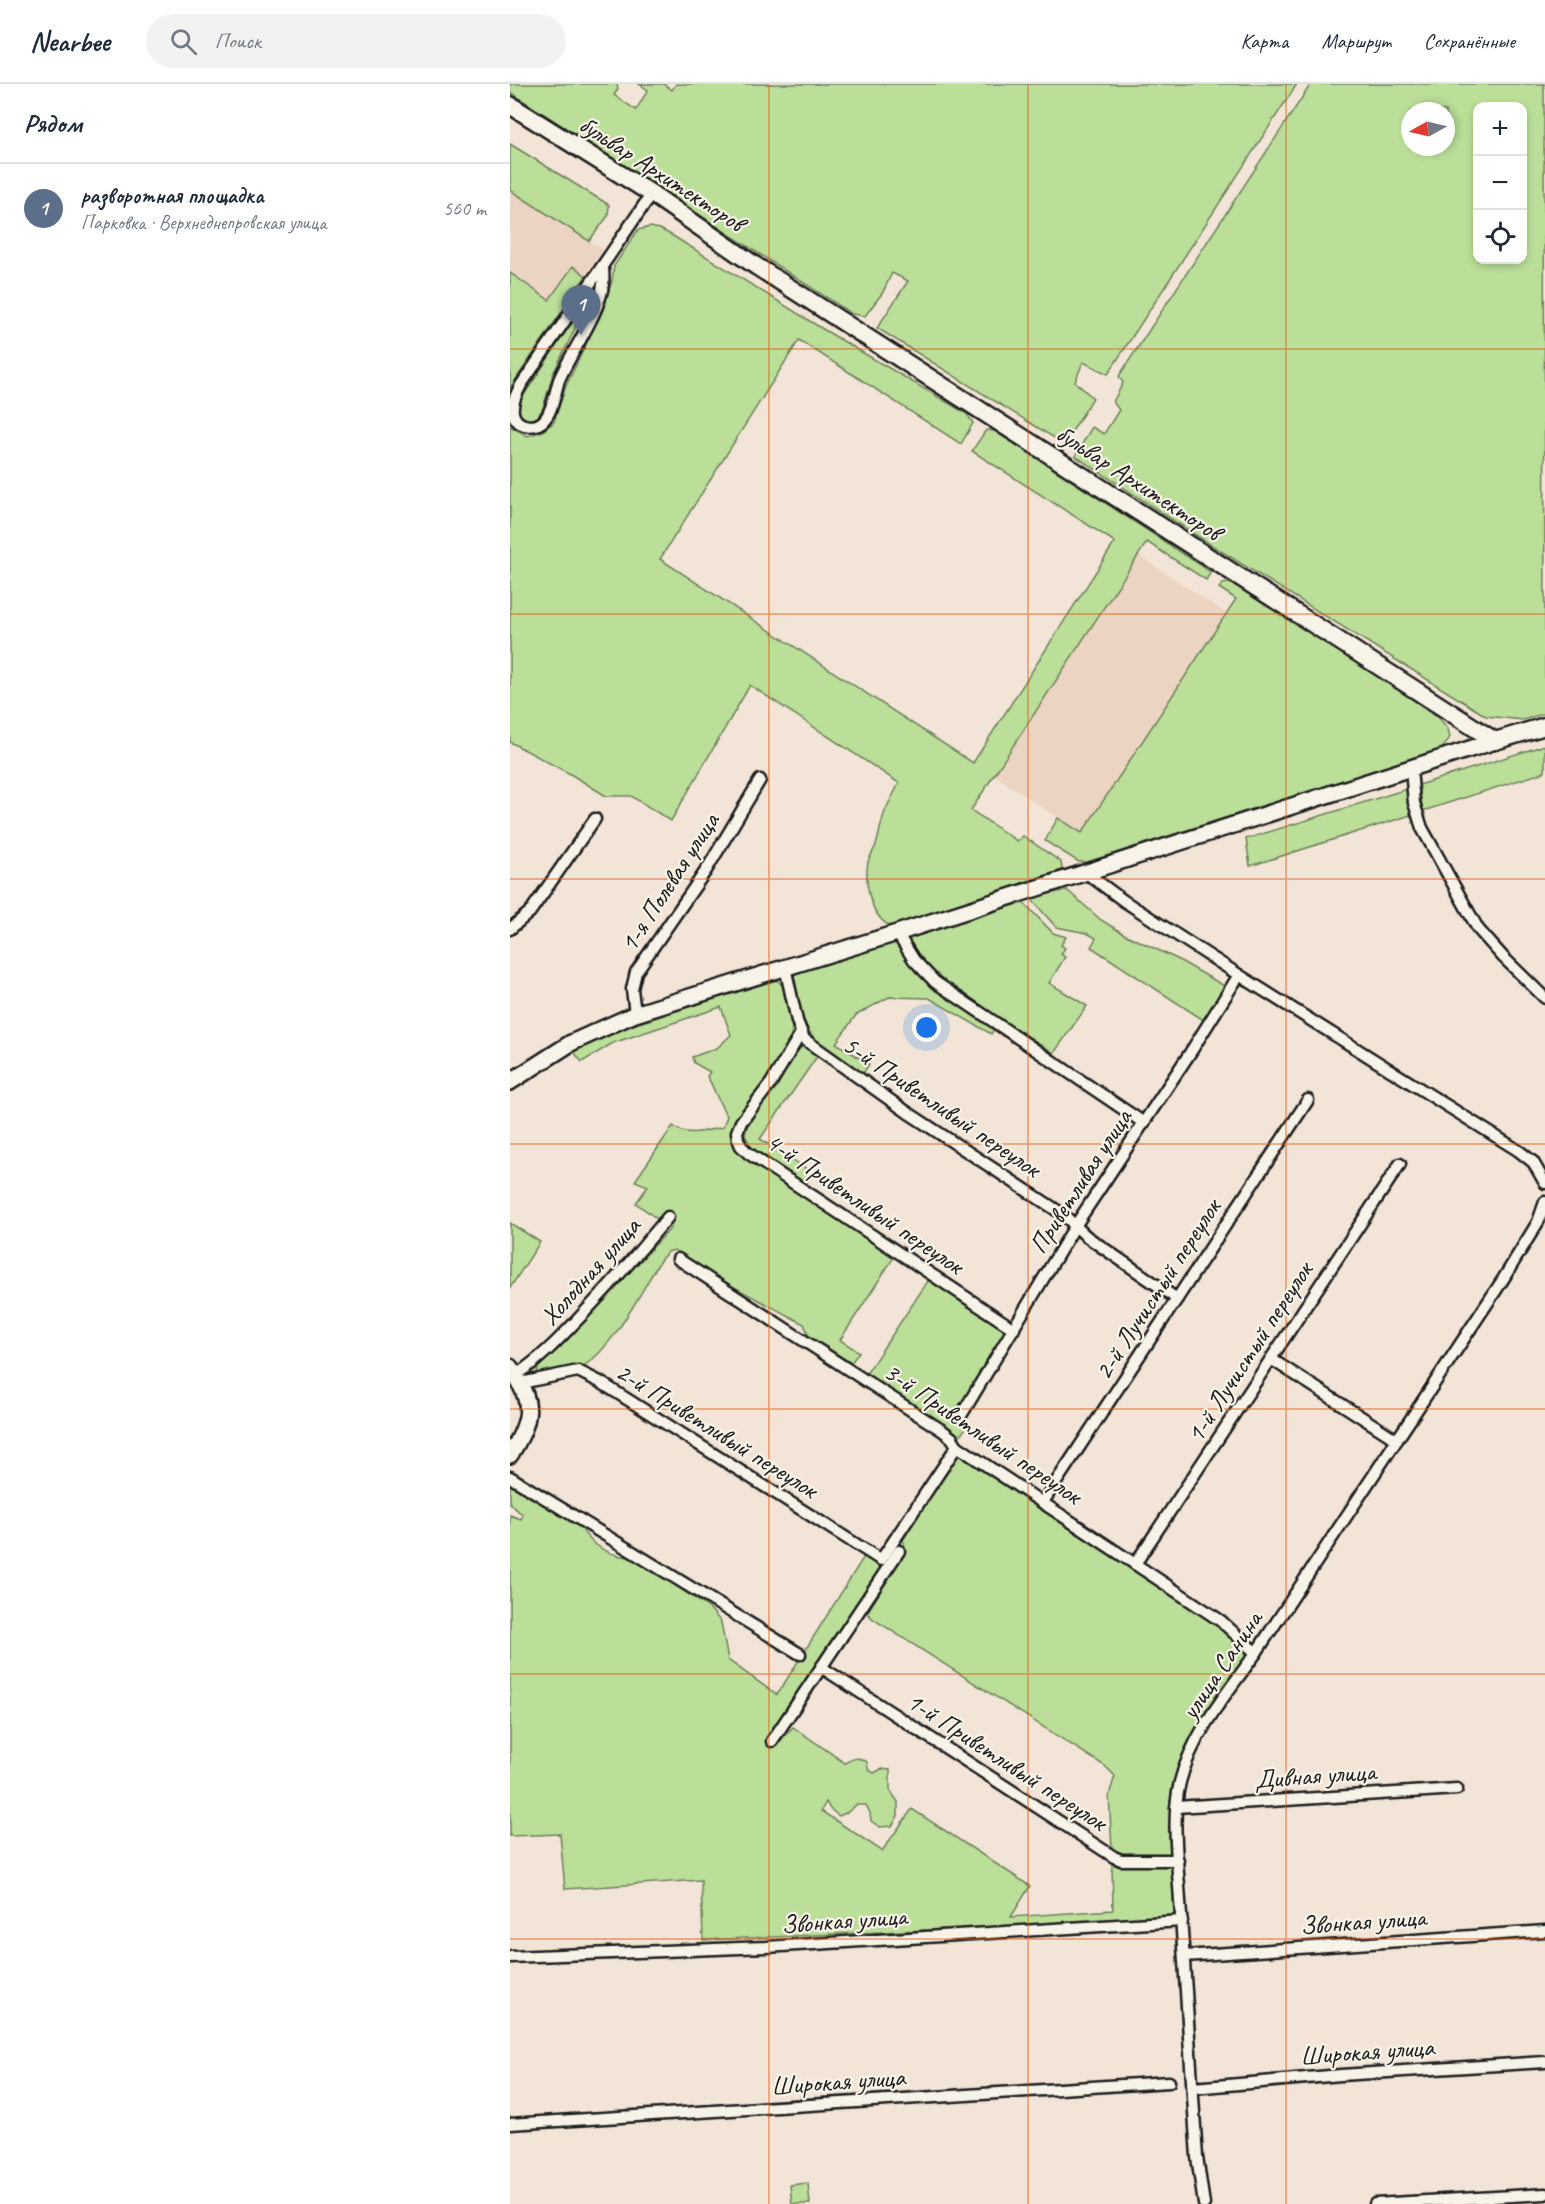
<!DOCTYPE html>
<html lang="ru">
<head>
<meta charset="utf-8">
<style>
	body { margin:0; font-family:Caveat,sans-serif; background:#f2f2f3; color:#1f2937 }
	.controls { position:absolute; right:18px; top:18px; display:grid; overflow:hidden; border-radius:12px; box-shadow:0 3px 9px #0003 }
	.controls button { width:54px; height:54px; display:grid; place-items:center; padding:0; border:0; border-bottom:2px solid #e0e1e3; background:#fff; color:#1f2937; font:30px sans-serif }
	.compass { position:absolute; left:891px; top:18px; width:54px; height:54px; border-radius:50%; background:#fff; box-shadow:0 3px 9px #0003; rotate:262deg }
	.you { position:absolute; left:417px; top:944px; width:21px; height:21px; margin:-15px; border:4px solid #fff; border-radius:50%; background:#1a73e8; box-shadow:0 0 0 9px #1a73e833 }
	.badge { display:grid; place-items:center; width:39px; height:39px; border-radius:50%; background:#111827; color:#fff; font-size:20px; font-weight:700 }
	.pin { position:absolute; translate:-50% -50px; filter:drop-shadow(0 2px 3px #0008) }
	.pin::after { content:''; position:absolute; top:32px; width:21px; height:18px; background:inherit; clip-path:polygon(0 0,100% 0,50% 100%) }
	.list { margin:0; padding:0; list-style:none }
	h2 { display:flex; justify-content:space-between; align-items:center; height:78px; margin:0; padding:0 24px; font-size:26px }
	h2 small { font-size:20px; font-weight:400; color:#747a83 }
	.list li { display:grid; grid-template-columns:39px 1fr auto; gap:18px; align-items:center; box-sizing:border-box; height:90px; padding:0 24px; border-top:2px solid #e0e1e3 }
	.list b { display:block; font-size:22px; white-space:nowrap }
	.list p { margin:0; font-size:20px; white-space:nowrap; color:#747a83 }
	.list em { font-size:20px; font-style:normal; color:#747a83 }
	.icon { flex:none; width:33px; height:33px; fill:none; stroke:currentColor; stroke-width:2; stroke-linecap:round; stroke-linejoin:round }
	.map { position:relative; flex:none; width:1035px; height:2120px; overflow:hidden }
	header { display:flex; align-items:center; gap:36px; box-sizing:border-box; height:84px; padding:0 30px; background:#fff; border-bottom:2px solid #e0e1e3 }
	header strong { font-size:28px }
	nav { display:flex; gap:33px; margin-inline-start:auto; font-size:21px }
	.search { width:420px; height:54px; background:#f2f2f3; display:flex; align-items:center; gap:15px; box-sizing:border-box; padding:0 21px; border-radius:33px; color:#747a83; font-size:22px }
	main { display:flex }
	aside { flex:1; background:#fff }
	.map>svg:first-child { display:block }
</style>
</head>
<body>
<header>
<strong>Nearbee</strong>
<div class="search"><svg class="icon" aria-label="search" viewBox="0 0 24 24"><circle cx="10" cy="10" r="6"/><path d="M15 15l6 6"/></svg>Поиск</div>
<nav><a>Карта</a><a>Маршрут</a><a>Сохранённые</a></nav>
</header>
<main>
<aside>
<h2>Рядом<small></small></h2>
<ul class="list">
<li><span class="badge" style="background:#5c6f8a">1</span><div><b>разворотная площадка</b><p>Парковка · Верхнеднепровская улица</p></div><em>560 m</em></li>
</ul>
</aside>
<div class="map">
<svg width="1035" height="2120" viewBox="0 0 1035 2120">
	<rect width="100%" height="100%" fill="#f2e5d7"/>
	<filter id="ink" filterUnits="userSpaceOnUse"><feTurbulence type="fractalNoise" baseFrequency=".0167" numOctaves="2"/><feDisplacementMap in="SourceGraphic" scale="12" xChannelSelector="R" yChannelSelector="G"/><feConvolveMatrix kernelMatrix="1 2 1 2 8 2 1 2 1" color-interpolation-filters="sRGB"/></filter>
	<g filter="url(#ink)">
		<g fill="#ecd4c2">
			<path d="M0,60L99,121L98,132L80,157L94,166L76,192L63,183L39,216L0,189Z"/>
			<path d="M628,471L716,529L572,750L484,691Z"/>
		</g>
		<g fill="#bbdf99" stroke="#6c7e5a" stroke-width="1.5" fill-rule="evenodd">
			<path d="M0,0H107L108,5L104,11L126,26L138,6L129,0H154L162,6L166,0H787L598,290L573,278L565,298L583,314L554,360L367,244L398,197L382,189L373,208L355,232L342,230L0,8Z"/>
			<path d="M801,0H1034L1035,629L1013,636L976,632L698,459L565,372L582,343L594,350L609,326L603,318L613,299L609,292ZM968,22H1012V176H968ZM900,27H936V63H900Z"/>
			<path d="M0,60L99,121L98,132L79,157L0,106Z"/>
			<path d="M140,143L150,145L163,152L311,244L457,330L463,339L451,360L289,256L150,475L463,679L605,458L462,367L476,346L485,347L701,488L696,496L637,458L461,726L507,757L513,752L551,778L552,786L380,842C360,832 354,798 358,778C360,772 364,766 366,761C370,749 371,736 376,725C380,716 385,708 389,699L240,601L161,737L121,712H96L62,691L0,658V342L18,352L33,347L44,338L56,302L92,227L102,197L104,182L128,146Z"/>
			<path d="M63,182L76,192L0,304V189L39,216Z"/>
			<path d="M84,205L43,290L33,324L26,336L16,337L10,334L8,320Z"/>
			<path d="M718,499L727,502L869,592L930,635L938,645L940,653C932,667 929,668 914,670L581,778H569L535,757L548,734L572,749L726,515L709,504L713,500Z"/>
			<path d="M1035,661V688L913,727L909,701Z"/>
			<path d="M897,705L901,731L740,782L736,755Z"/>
			<path d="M557,806L591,836L614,850L667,875L718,904L695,937L581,863L586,854L577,849L546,843L523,817L525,813Z"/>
			<path d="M507,819L515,820L543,849L556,853L551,861L555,864L551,870L555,873L539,899L577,922L544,969L425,893L397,856L400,852Z"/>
			<path d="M383,857L387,858L406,889L485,943L481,950L419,914L379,913L346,931L326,959L359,980L353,990C317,966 298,961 287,916C285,907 282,899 285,889Z"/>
			<path d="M259,896L268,897L274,903L280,931L282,946L280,958L248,1009L223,1055L227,1066L244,1080L384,1173L330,1256L349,1268L341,1279L299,1252L294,1240L196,1188L164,1166L158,1168L151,1175C134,1203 99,1272 69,1284C57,1288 41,1288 28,1291L27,1287L29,1283L61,1251L161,1144L162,1136L146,1134L126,1119L138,1102L125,1097L163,1042C176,1054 198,1046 213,1043L217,1032C208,1019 205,1005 197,992L200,988L184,979L182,973L207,964L221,951L211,923L103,959L72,978L63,967L96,950Z"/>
			<path d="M299,963L308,971L250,1055L303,1089L295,1101L243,1066L235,1051L237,1043L287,964Z"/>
			<path d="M0,1139L30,1158L0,1204Z"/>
			<path d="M420,1194L496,1244L494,1256L443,1331L458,1341L450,1352L356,1290Z"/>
			<path d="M447,1370L712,1545L738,1566V1576L679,1664L664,1772L607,1771L602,1765L599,1711L605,1692L595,1682L363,1535L357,1529L396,1466L393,1456Z"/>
			<path d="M0,1398L70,1442C80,1461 100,1473 123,1473L200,1525L211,1538L218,1576L267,1611L355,1471L371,1483L258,1657L259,1661L269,1658L283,1643L335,1679C343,1674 349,1672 357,1678L358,1685L364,1689L371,1685L380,1686V1706L388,1718V1732L382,1742L370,1743L361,1737L360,1729L356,1721H346L338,1728L329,1732L320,1725L316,1718L311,1727L372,1767L402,1725L520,1802L501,1833L603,1826L602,1779L609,1782H665L668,1831L661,1835L615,1837L193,1856L191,1796L55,1805L50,1750L0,1752V1431L11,1435L13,1431L0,1420Z"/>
			<path d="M298,2099L300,2120H282L280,2101Z"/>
		</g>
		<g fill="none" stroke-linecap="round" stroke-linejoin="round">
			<g stroke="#1c1c1c" stroke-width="15">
				<g id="street">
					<path d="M93,182C93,187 94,194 93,200C90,229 61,268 49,296C45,309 43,325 35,335C27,345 9,344 4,332C0,322 6,310 11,301L136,118"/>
					<path d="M901,685L904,719L912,744L968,845L993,873L1035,914"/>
					<path d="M575,788L614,817L729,891L1009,1067L1023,1078L1035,1099"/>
					<path d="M0,845L20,828L85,735"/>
					<path d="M387,849L404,876L425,898L634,1039"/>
					<path d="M275,883L287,937L294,955L397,1028L554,1131L576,1152L667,1215"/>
					<path d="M125,930L122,905L126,888L197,785L250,696"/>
					<path d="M291,949L261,999L231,1038L227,1048L228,1055L231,1062L238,1069L504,1245"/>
					<path d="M168,1175L433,1347L442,1354L447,1362L711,1537L746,1569"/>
					<path d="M761,1275L887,1356"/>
					<path d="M6,1291C32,1274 52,1252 73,1230C103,1198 131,1166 158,1133"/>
					<path d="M11,1299L68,1287L90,1298L371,1476L447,1362"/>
					<path d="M452,1330L565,1142L680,969L729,891"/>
					<path d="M0,1393L290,1570"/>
					<path d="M533,1418L798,1016"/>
					<path d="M625,1480L890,1080"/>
					<path d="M311,1583L604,1773L611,1776H668"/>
					<path d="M262,1657L389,1467"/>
					<path d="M666,1723L947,1705"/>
					<path d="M674,1872L1035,1847"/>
					<path d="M0,1873L256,1863L672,1837"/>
					<path d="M683,2004L831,1991L1035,1978"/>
					<path d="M0,2040L659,1998"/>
					<path d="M694,2120L687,2073C682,1987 675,1902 670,1817C668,1780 661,1734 670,1698C682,1650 717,1609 746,1569L992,1197L1028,1138L1035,1118"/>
					<path d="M865,2120L1035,2110"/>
				</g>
			</g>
			<g stroke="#1c1c1c" stroke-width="20">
				<g id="secondary">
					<path d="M0,998L61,959L125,930L387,849L985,657"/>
					<path d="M0,1283C25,1319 22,1335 0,1371"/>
				</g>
			</g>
			<g stroke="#1c1c1c" stroke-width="21">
				<path id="primary" d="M0,21L142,110L246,182L985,657L1035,642"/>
			</g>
			<use href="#street" stroke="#f7f3e8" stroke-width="10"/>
			<use href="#secondary" stroke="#f7f3e8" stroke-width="15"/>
			<use href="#primary" stroke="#f7f3e8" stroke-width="16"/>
		</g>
	</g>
	<path fill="none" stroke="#de560d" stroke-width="1.5" stroke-opacity="0.55" d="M259,0V2120M518,0V2120M776,0V2120M0,265H1035M0,530H1035M0,795H1035M0,1060H1035M0,1325H1035M0,1590H1035M0,1855H1035"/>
	<g text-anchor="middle" stroke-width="4.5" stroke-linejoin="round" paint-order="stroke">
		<g font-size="26" fill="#1c1c1c" stroke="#f7f3e8">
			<text transform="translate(152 89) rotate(33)" y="9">бульвар Архитекторов</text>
			<text transform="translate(629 398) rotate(33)" y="9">бульвар Архитекторов</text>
			<text transform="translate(159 798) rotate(-57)" y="9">1-я Полевая улица</text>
			<text transform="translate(432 1022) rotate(34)" y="9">5-й Приветливый переулок</text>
			<text transform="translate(570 1097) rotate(-57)" y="9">Приветливая улица</text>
			<text transform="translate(355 1119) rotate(34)" y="9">4-й Приветливый переулок</text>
			<text transform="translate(80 1187) rotate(-48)" y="9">Холодная улица</text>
			<text transform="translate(647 1205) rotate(-57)" y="9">2-й Лучистый переулок</text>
			<text transform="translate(739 1268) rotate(-57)" y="9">1-й Лучистый переулок</text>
			<text transform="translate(207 1346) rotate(32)" y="9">2-й Приветливый переулок</text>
			<text transform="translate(473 1349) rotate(34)" y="9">3-й Приветливый переулок</text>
			<text transform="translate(711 1581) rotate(-56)" y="9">улица Санина</text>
			<text transform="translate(497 1677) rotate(33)" y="9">1-й Приветливый переулок</text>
			<text transform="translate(805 1691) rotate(-4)" y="9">Дивная улица</text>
			<text transform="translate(334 1836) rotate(-4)" y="9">Звонкая улица</text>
			<text transform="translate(853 1837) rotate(-4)" y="9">Звонкая улица</text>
			<text transform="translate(857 1967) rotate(-4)" y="9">Широкая улица</text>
			<text transform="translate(328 1997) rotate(-4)" y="9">Широкая улица</text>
		</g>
	</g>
</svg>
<div class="controls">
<button>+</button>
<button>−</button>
<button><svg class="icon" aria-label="locate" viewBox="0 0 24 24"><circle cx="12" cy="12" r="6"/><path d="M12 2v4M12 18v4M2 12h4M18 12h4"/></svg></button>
</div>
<svg class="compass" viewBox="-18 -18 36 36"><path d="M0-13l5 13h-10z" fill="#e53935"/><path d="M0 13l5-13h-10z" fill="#747a83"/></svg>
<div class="you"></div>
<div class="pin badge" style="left:71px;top:251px;background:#5c6f8a">1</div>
</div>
</main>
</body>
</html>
